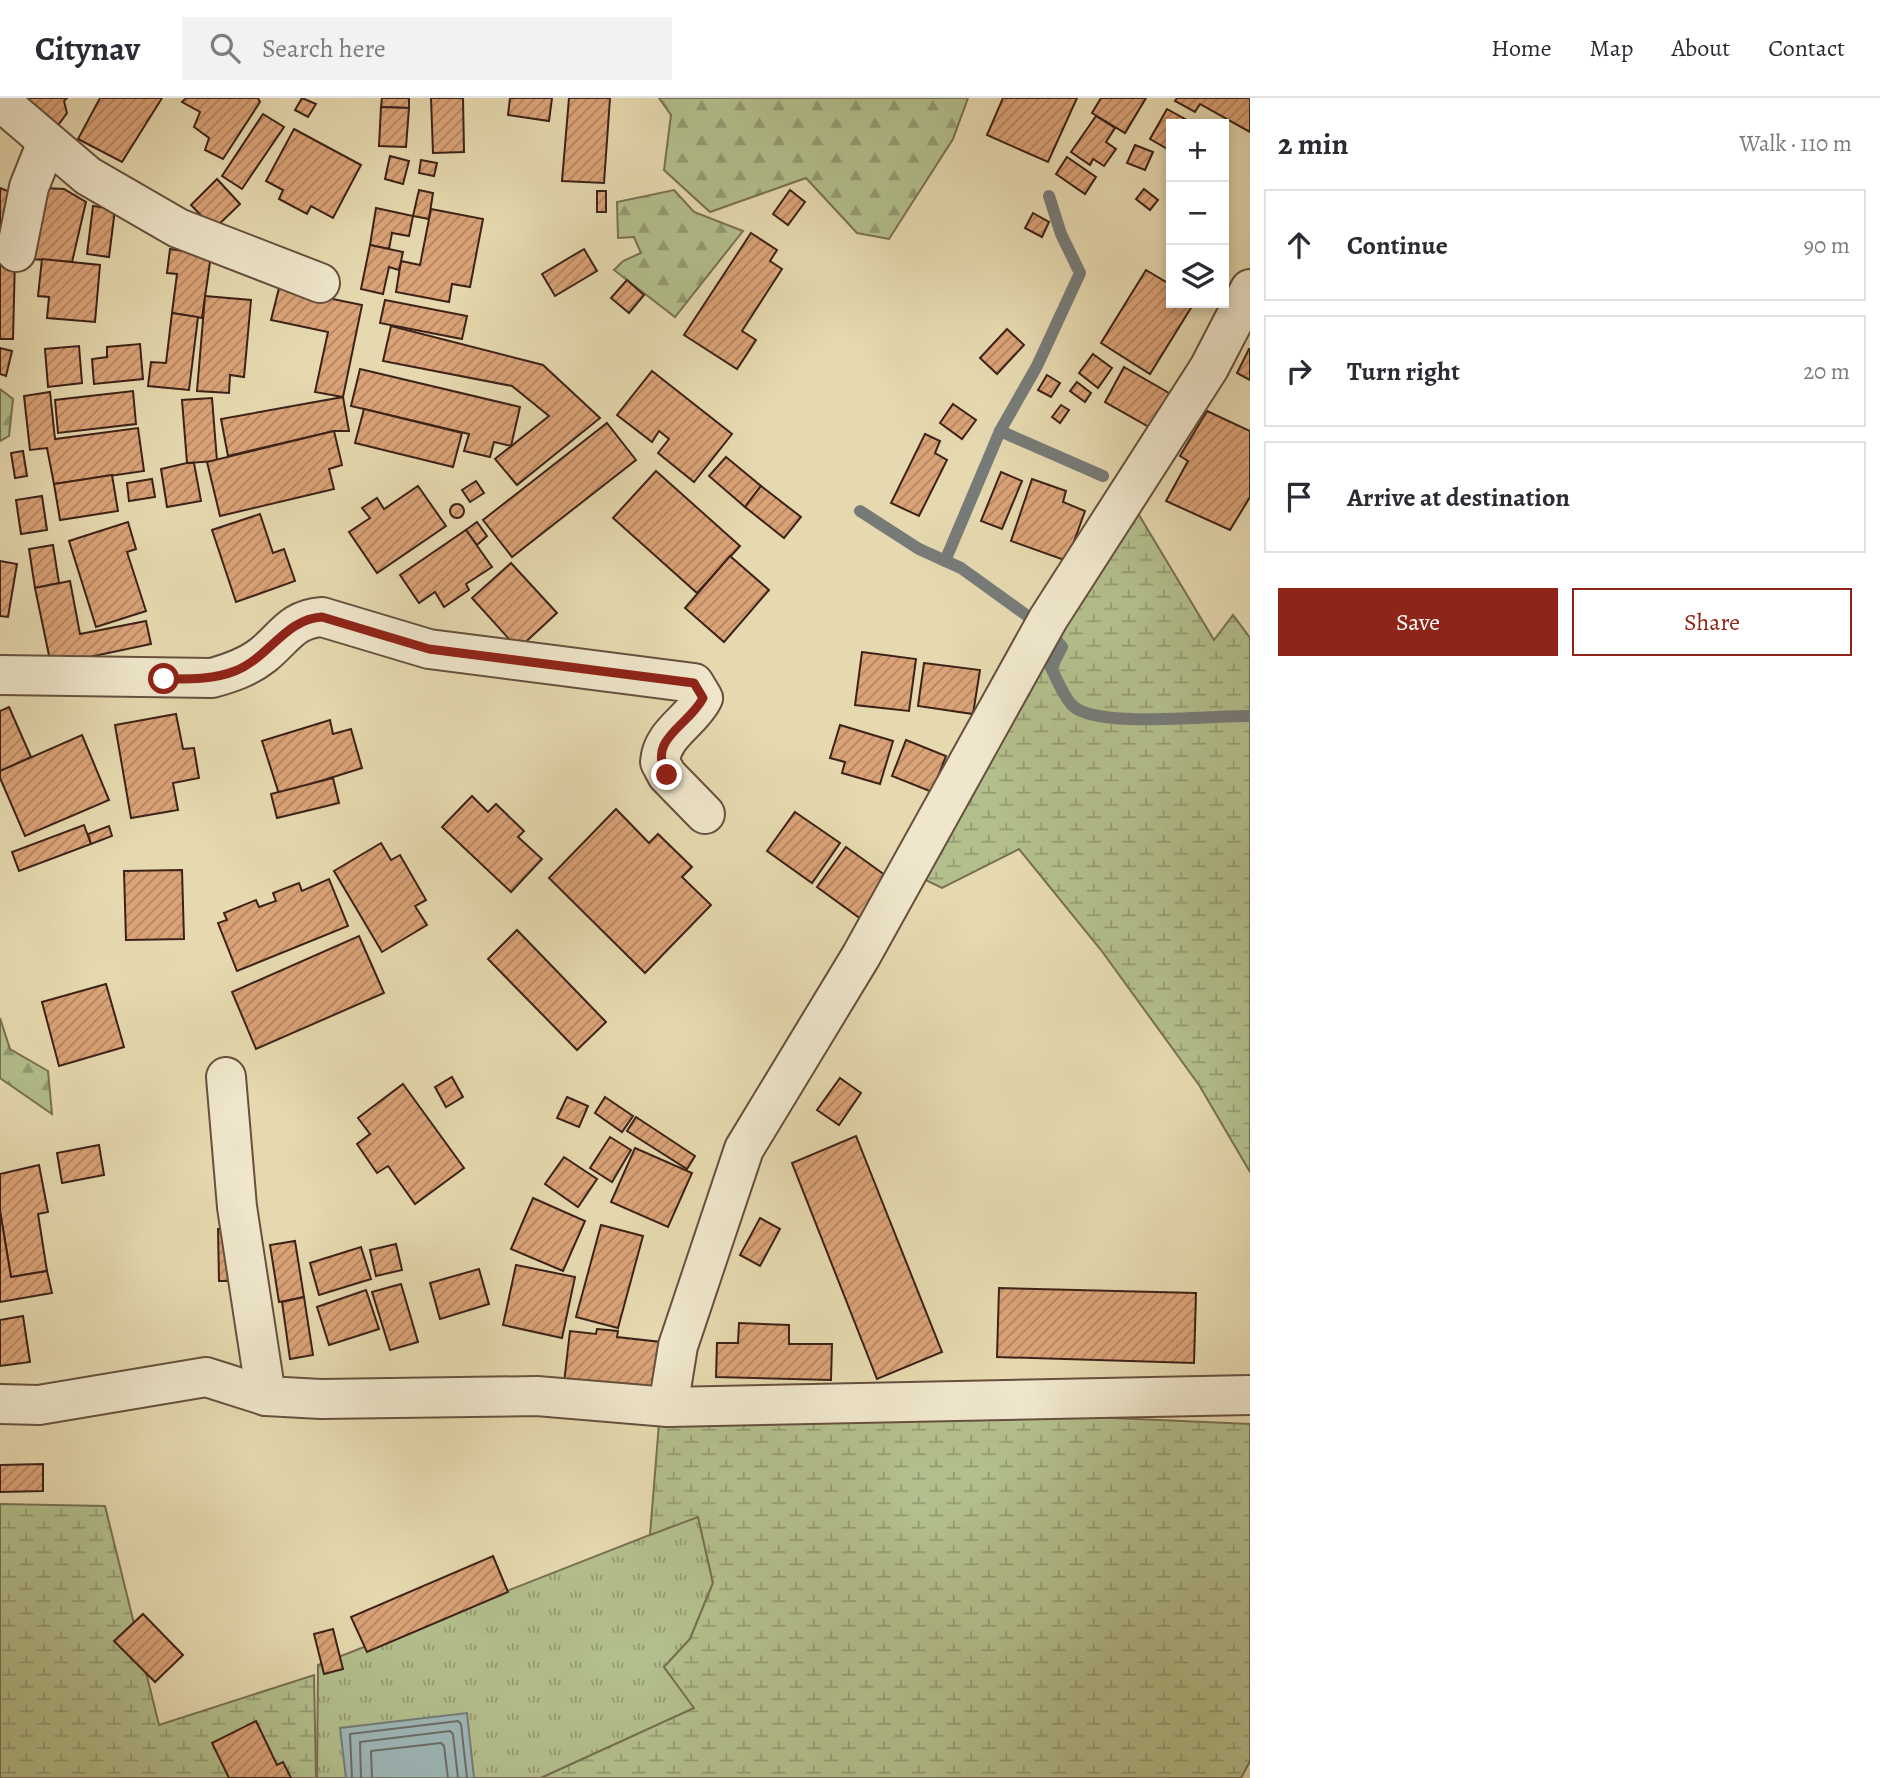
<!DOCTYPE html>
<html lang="en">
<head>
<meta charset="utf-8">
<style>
	body { margin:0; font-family:Alegreya,serif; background:#f2f2f3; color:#2b2b33 }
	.controls { position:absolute; right:21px; top:21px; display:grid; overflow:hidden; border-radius:0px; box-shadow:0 4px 10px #0003 }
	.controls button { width:63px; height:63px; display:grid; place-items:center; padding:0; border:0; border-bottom:2px solid #e1e1e2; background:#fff; color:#2b2b33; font:35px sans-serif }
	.stop { position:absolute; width:21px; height:21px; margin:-16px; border:5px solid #8f2418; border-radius:50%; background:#fff }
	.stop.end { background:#8f2418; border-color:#fff; box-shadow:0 2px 7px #0008 }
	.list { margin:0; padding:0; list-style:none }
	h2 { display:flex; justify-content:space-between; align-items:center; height:91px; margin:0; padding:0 28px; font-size:30px }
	h2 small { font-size:23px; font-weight:400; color:#7c7c81 }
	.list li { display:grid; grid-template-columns:46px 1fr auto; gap:21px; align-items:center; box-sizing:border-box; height:112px; margin:0 14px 14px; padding:0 14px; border:2px solid #e1e1e2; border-radius:0px }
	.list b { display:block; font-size:26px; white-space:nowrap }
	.list em { font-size:23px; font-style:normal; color:#7c7c81 }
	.actions { display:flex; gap:14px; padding:21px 28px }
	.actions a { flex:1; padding:16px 0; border:2px solid #8f2418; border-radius:0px; text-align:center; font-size:24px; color:#8f2418 }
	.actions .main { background:#8f2418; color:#fff }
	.icon { flex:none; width:38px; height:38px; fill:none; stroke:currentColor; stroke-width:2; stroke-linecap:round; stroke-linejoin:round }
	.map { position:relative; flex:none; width:1250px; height:1680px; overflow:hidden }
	header { display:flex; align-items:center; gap:42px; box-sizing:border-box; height:98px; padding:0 35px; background:#fff; border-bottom:2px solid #e1e1e2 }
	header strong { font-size:33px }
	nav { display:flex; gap:38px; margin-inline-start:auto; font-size:24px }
	.search { width:490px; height:63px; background:#f2f2f3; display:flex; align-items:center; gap:18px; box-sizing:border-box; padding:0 24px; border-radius:0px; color:#7c7c81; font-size:26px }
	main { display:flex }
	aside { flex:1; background:#fff }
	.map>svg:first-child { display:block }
</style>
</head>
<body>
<header>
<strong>Citynav</strong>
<div class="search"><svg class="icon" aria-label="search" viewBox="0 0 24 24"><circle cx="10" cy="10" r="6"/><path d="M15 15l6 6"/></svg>Search here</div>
<nav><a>Home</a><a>Map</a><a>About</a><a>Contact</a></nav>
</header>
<main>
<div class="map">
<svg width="1250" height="1680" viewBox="0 0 1250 1680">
	<defs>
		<pattern id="grass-tufts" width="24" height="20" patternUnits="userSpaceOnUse" patternTransform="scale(1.75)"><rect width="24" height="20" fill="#b3bf8c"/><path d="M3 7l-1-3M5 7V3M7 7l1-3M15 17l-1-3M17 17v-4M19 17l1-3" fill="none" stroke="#939b71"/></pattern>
		<pattern id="forest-firs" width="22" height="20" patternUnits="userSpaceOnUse" patternTransform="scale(1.75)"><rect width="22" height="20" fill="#b3bf8c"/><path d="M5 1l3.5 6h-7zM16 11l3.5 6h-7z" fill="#939b71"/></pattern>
		<pattern id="wetland-marsh" width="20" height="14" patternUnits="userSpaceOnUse" patternTransform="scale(1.75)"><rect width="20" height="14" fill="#b3bf8c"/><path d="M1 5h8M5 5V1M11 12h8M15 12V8" fill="none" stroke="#939b71"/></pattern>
		<pattern id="building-hatch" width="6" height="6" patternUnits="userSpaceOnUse" patternTransform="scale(1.75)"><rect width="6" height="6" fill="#dba378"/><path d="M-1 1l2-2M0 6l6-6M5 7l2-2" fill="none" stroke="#b38461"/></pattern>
	</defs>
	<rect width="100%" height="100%" fill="#e6d9af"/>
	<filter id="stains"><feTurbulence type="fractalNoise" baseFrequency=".00286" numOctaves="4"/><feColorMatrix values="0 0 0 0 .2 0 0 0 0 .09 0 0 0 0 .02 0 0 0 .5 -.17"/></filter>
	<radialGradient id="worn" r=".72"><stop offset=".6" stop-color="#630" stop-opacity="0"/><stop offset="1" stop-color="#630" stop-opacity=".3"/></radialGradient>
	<path fill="url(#grass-tufts)" stroke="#787052" stroke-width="2" d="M698,1418L713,1485L690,1541L664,1569L695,1610L541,1680H317L318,1567Z"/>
	<g fill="url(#forest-firs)" stroke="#787052" stroke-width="2">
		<path d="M659,0H968L953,41L889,141L857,135L806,80L710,114L664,72L671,17Z"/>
		<path d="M674,92L694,114L743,133L675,219L614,172L623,163L641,155L634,139L618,140L617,104Z"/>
		<path d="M0,291L13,301L9,338L0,343Z"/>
		<path d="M0,920L10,951L48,973L52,1016L0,980Z"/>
	</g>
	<g fill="url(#wetland-marsh)" stroke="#787052" stroke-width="2">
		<path d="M1133,407L1214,542L1233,517L1250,540V1074L1199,987L1101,852L1019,751L942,790L913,776Z"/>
		<path d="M661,1300L1250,1326V1663L1241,1680H541L694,1610L664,1569L690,1541L713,1485L698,1419L650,1437Z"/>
		<path d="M0,1406L105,1408L159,1627L314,1577L316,1680H0Z"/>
	</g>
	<path fill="#9db7b8" stroke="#777b78" stroke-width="2" d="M467,1615L474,1680H346L340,1630Z"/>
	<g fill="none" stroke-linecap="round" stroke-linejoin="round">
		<g stroke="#6d6c68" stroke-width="2">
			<path d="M352,1680L350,1636L458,1623L461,1626L467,1680"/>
			<path d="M361,1680L360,1644L450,1633L453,1636L458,1680"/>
			<path d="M372,1680L371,1653L441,1645L444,1648L448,1680"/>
		</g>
		<g stroke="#777b78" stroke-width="12">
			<path d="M1000,333L1103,378"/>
			<path d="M860,413L919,451L961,470L1029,519"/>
			<path d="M945,463L1000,333L1037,268L1080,175L1061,136L1049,98"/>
			<path d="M1049,533L1062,549L1051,570C1057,581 1064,600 1073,608C1098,631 1214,617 1250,618"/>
		</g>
	</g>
	<g fill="url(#building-hatch)" stroke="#3d2218" stroke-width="2">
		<path d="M15,0H67L64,3L67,15L51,37Z"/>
		<path d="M100,0H162L122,64L78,41Z"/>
		<path d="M186,0H258L260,4L223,61L205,52L209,40L194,29L200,14L182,4Z"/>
		<path d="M302,0L316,6L308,19L295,12Z"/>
		<path d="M382,0H409V10L381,9Z"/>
		<path d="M431,0H463L464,54L433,55Z"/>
		<path d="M510,0H552L549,23L508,17Z"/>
		<path d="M569,0H610L604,85L562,83Z"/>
		<path d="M1003,0H1077L1048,64L987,37Z"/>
		<path d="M1101,0H1146L1125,35L1092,15Z"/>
		<path d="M1177,0H1250V34L1200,6L1195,14L1175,3Z"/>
		<path d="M381,9L409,10L406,49L379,48Z"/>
		<path d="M1167,11L1194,26H1171V53L1150,41Z"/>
		<path d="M263,16L284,29L242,91L222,78Z"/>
		<path d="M1096,18L1115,30L1106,44L1116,51L1104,68L1093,61L1090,67L1071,54Z"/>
		<path d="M294,31L361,67L333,120L311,108L307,116L279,101L283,92L266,83Z"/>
		<path d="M1135,47L1153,54L1145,72L1127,65Z"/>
		<path d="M390,58L409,63L403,86L385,81Z"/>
		<path d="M1067,59L1096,79L1085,96L1056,76Z"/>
		<path d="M421,62L437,65L434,78L419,75Z"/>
		<path d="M217,81L240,106L214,131L191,107Z"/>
		<path d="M0,90L15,96L0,135Z"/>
		<path d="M44,90L64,91L86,104L72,164L31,161Z"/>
		<path d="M1144,91L1158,102L1150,112L1136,101Z"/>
		<path d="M419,92L433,95L429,121L413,118Z"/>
		<path d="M790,92L805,104L788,127L773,116Z"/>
		<rect x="597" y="93" width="9" height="21"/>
		<path d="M93,108L115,111L109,159L87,156Z"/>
		<path d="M376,110L413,118L409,138L392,135L389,151L370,147Z"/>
		<path d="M431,111L483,121L470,189L452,186L449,204L396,194L401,163L420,167Z"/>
		<path d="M1033,115L1049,124L1042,139L1025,130Z"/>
		<path d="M751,135L777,152L770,163L782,171L742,233L756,242L737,271L684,237Z"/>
		<path d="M370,147L403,154L399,172L389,169L383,196L361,191Z"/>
		<path d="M170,151L211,157L202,220L172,215L177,176L167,175Z"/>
		<path d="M584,151L597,173L555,198L542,176Z"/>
		<path d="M0,160H15L13,241H0Z"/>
		<path d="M42,161L100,167L95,224L47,220L49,199L38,198Z"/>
		<path d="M1146,172L1171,187V205H1194L1150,276L1101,245Z"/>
		<path d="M627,182L644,197L629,215L611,200Z"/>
		<path d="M279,190L362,207L343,299L315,294L328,234L271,222Z"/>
		<path d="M205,198L251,202L244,279L230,277L229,295L197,293Z"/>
		<path d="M385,202L467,218L462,241L380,225Z"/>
		<path d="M172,215L198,219L189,292L148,288L151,264L166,265Z"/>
		<path d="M391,228L543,267L600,320L517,387L495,361L549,318L512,288L383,263Z"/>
		<path d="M1007,231L1024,247L997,276L980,260Z"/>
		<path d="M140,246L143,281L94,286L92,261L107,259V249Z"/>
		<path d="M79,248L82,285L48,289L45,251Z"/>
		<path d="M0,250L12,253L6,278L0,276Z"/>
		<path d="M1249,251H1250V282L1237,275Z"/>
		<path d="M1093,256L1112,270L1098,290L1079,275Z"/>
		<path d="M1124,269L1176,299L1156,333L1105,304Z"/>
		<path d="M360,271L520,309L511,348L494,344L490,359L464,353L469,336L351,308Z"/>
		<path d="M652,273L732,336L694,384L658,355L669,341L659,333L652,344L617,317Z"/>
		<path d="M1047,277L1060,285L1051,299L1038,292Z"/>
		<path d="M1077,284L1091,295L1085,304L1070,293Z"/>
		<path d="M133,293L136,326L58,335L55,302Z"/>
		<path d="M50,294L55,341L138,330L144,373L54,386L47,350L30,352L24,298Z"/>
		<path d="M343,299L349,333H334L228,358L221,321Z"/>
		<path d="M212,300L217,363L187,365L182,302Z"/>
		<path d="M953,306L976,322L962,341L940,325Z"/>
		<path d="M1061,307L1069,312L1060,325L1052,319Z"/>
		<path d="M364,311L462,335L453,369L355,345Z"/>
		<path d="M1207,313L1250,333V399L1230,432L1166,403L1188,363L1180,358Z"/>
		<path d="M607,325L636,362L512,459L483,422Z"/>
		<path d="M334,333L342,367L329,371L334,391L220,418L207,364Z"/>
		<path d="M925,336L940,343L935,355L947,362L919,418L891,405Z"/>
		<path d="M23,353L27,378L15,380L11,355Z"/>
		<path d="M726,359L761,388L745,409L709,378Z"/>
		<path d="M187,365H194L201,403L167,409L161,371Z"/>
		<path d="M656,373L740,448L697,495L613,420Z"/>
		<path d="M1001,374L1022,383L1002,431L981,423Z"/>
		<path d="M112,377L118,413L60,422L54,386Z"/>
		<path d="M152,381L155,399L129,403L127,385Z"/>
		<path d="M1032,381L1066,393L1063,404L1085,413L1067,463L1011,443Z"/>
		<path d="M476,383L484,395L470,404L462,392Z"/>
		<path d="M418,388L446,428L377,475L349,434L370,420L362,410L377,400L384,411Z"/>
		<path d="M761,388L801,419L784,440L745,409Z"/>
		<path d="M42,398L47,432L21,436L16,402Z"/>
		<circle cx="457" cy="413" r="7"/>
		<path d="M260,416L273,455L284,451L295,483L236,504L212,432Z"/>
		<path d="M128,424L136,451L127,454L146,513L96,529L69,443Z"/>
		<path d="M477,424L487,438L477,447L466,432Z"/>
		<path d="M466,432L492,469L466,486L469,492L444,509L435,494L419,505L400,477Z"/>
		<path d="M53,447L59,485L35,490L29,451Z"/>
		<path d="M730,458L769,492L724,544L685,510Z"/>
		<path d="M0,463L17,466L8,519L0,518Z"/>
		<path d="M511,465L557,515L518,551L472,500Z"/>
		<path d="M70,483L80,536L146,523L151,546L51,567L35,490Z"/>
		<path d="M862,554L916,561L909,613L855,607Z"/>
		<path d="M924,565L980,572L973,616L918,608Z"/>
		<path d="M9,609L31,659L0,673V613Z"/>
		<path d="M176,616L183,651L194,650L199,680L173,685L178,712L131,720L115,627Z"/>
		<path d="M330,622L333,636L351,631L362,670L279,696L262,643Z"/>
		<path d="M840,627L893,643L880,686L842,675L845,664L830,660Z"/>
		<path d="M82,637L109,702L25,738L0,680V673Z"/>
		<path d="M906,642L946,658L932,694L892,678Z"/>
		<path d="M333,680L339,705L277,720L271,696Z"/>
		<path d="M472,698L488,714L496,706L524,733L518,739L542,761L511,794L442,729Z"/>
		<path d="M616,711L649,745L658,736L692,769L682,779L711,807L645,875L549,780Z"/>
		<path d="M795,714L840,745L812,785L767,753Z"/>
		<path d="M84,727L91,746L19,773L12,754Z"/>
		<path d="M109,728L112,738L91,746L88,736Z"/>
		<path d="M381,745L391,762L400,757L426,802L415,808L427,827L382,854L334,773Z"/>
		<path d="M846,749L889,780L861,821L817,789Z"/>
		<path d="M182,772L184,841L126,842L124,773Z"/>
		<path d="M329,781L348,828L237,873L218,825L227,822L224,815L256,802L259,809L276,803L273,795L299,785L302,793Z"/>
		<path d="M517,832L606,924L577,952L488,861Z"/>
		<path d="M359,838L384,895L256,951L232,894Z"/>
		<path d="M106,886L124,949L59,968L42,904Z"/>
		<path d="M452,979L463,999L446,1009L435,989Z"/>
		<path d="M840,980L861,995L839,1027L817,1012Z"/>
		<path d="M403,986L464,1070L415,1106L388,1068L377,1075L357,1046L370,1036L358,1020Z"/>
		<path d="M567,999L588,1008L579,1029L557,1020Z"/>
		<path d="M605,999L633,1018L622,1034L595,1015Z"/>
		<path d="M636,1019L695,1058L687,1071L627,1033Z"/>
		<path d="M856,1038L942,1254L877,1281L792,1065Z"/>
		<path d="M610,1039L631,1052L612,1084L590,1070Z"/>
		<path d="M99,1047L104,1077L62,1085L57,1055Z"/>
		<path d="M635,1050L692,1075L668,1129L611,1104Z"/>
		<path d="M564,1059L597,1081L578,1109L545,1086Z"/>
		<path d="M39,1067L48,1114L38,1116L47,1173L11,1179L0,1113V1076Z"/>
		<path d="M533,1100L585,1123L563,1173L511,1151Z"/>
		<path d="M0,1113L11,1179L47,1173L52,1195L0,1204Z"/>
		<path d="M760,1120L780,1131L760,1168L740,1157Z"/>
		<path d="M601,1127L643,1138L618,1230L576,1219Z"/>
		<path d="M248,1130L247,1183H219L218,1131Z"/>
		<path d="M295,1143L304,1199L279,1204L270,1147Z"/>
		<path d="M396,1146L402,1172L376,1178L370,1152Z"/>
		<path d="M361,1149L371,1181L319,1197L310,1165Z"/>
		<path d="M516,1167L575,1179L562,1240L503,1227Z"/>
		<path d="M479,1171L489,1206L440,1221L430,1185Z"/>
		<path d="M401,1186L418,1244L390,1252L372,1194Z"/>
		<path d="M999,1190L1196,1195L1194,1265L997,1259Z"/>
		<path d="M366,1192L379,1231L329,1247L317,1209Z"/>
		<path d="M304,1199L313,1257L290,1261L282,1204Z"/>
		<path d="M23,1218L30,1264L0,1268V1222Z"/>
		<path d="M739,1225L789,1227V1246H832L831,1282L716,1279L717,1245H738Z"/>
		<path d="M597,1231L618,1233L617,1239L670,1245L665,1288L652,1287L650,1296L564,1285L570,1233L596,1236Z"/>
		<path d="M43,1366V1393L0,1394V1367Z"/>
		<path d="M493,1458L508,1494L367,1554L351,1519Z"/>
		<path d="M143,1516L183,1557L155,1584L114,1543Z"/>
		<path d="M333,1531L343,1571L324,1576L314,1536Z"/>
		<path d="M256,1623L277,1667L283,1664L291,1680H229L212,1645Z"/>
	</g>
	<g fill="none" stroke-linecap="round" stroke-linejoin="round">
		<g stroke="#67503e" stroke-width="42">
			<g id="minor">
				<path d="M0,3L88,78L178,130L320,185"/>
				<path d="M16,154L29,89L47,44"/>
				<path d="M0,577L212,580C230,575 248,569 263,557C285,539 292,521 322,519L429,551L694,585L703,600C691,624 662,635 660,664L667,677L705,716"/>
				<path d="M226,979L237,1109L266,1298"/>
				<path d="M0,1306L39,1307L206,1279L266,1298L321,1301L537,1298L668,1309L1250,1297"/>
				<path d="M668,1309L678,1248L744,1051L861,858L1048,521L1209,270L1250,191"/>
			</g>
		</g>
		<use href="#minor" stroke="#efe6cb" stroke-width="38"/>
	</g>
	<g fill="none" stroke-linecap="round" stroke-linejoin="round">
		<path stroke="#8f2418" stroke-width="9" d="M164,581C189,581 212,582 235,573C270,559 285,521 322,519L429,551L694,585L703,600C689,628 646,641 667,677"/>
	</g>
	<rect width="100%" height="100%" filter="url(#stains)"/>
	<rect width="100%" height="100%" fill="url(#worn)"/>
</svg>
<div class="controls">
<button>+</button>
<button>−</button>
<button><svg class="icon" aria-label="layers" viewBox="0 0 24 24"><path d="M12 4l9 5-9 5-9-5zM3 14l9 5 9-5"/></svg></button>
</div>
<div class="stop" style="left:164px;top:581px"></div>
<div class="stop end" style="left:667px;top:677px"></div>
</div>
<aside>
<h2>2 min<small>Walk · 110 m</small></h2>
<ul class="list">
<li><svg class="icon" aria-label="ahead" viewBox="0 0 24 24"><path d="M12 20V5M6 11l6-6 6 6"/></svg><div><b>Continue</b></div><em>90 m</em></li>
<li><svg class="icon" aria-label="right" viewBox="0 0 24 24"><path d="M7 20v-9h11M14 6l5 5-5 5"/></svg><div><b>Turn right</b></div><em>20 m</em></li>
<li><svg class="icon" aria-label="arrive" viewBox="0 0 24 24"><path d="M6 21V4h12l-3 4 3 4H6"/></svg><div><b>Arrive at destination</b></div></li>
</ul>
<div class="actions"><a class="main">Save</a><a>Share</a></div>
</aside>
</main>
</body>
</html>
